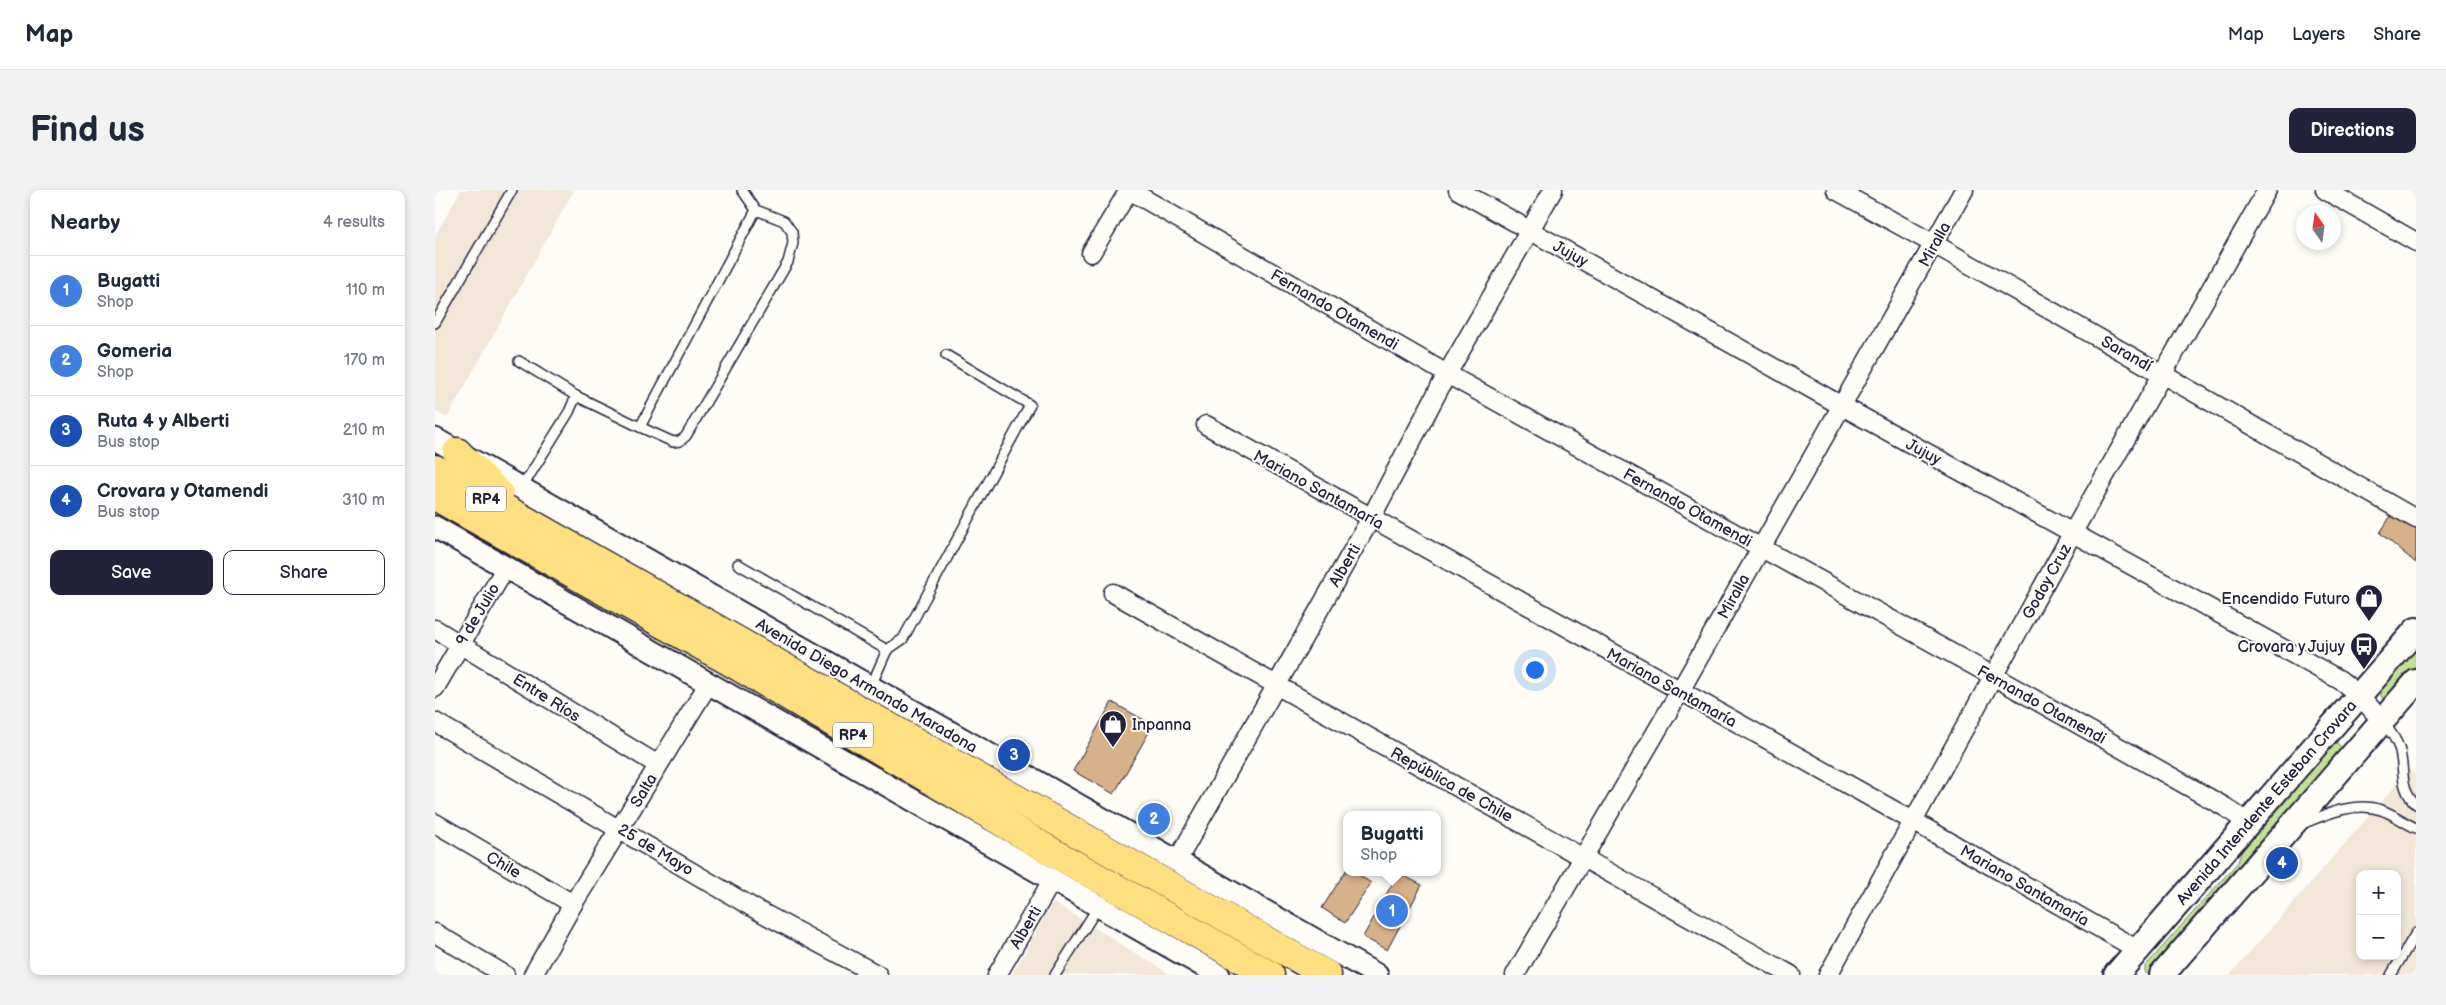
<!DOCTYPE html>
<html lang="en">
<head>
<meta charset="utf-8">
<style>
	body { margin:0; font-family:"Balsamiq Sans",sans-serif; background:#f2f2f3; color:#1f2937 }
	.controls { position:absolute; right:15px; bottom:15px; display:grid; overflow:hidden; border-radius:10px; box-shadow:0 2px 8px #0003 }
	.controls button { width:45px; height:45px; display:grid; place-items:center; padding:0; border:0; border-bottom:1px solid #e0e1e3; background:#fff; color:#1f2937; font:25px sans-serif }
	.compass { position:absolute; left:1861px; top:15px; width:45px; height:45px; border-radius:50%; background:#fff; box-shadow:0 2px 8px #0003; rotate:347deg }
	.you { position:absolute; left:1099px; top:479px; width:18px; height:18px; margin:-12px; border:4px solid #fff; border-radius:50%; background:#1a73e8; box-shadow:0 0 0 8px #1a73e833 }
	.badge { display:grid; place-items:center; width:32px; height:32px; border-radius:50%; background:#22223b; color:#fff; font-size:16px; font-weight:700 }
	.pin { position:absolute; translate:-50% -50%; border:2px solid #fff; box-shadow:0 1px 5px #0006 }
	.popup { position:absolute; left:908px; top:621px; width:98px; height:65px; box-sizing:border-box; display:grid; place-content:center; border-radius:10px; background:#fff; filter:drop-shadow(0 1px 4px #0005); font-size:16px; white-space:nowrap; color:#747a83 }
	.popup b { font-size:19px; color:#1f2937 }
	.popup::after { content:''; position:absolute; left:50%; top:100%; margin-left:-10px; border:10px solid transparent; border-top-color:#fff }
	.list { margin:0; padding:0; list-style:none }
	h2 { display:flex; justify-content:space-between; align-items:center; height:65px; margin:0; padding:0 20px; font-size:21px }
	h2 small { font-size:16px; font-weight:400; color:#747a83 }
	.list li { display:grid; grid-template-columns:32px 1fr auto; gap:15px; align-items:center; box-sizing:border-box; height:70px; padding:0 20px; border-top:1px solid #e0e1e3 }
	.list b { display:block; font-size:19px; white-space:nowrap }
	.list p { margin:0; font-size:16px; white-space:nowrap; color:#747a83 }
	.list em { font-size:16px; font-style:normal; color:#747a83 }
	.actions { display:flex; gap:10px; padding:15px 20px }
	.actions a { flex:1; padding:11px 0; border:1px solid #22223b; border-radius:10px; text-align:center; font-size:18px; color:#22223b }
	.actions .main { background:#22223b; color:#fff }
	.map { position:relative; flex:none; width:1981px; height:785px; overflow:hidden; border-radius:10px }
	header { display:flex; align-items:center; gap:30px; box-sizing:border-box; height:70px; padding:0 25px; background:#fff; border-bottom:1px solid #e0e1e3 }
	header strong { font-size:24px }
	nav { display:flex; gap:28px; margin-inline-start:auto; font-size:18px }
	.intro { display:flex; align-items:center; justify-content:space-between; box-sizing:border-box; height:120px; padding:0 30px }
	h1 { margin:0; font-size:35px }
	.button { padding:12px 22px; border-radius:10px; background:#22223b; color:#fff; font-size:18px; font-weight:700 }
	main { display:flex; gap:30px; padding:0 30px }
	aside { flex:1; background:#fff; border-radius:10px; box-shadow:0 2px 8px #0003 }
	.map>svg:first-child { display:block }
</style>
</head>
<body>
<header>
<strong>Map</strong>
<nav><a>Map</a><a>Layers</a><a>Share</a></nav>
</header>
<div class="intro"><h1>Find us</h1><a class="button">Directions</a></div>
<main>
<aside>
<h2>Nearby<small>4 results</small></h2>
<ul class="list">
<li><span class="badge" style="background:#3f7fe0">1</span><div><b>Bugatti</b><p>Shop</p></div><em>110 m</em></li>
<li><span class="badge" style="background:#3f7fe0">2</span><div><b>Gomeria</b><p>Shop</p></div><em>170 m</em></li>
<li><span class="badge" style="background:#1a4fb4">3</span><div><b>Ruta 4 y Alberti</b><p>Bus stop</p></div><em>210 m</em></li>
<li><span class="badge" style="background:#1a4fb4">4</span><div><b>Crovara y Otamendi</b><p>Bus stop</p></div><em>310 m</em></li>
</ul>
<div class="actions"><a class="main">Save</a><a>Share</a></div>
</aside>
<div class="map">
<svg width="1981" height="785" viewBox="0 0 1981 785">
	<rect width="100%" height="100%" fill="#fdfcf7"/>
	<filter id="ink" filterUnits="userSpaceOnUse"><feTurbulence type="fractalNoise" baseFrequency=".02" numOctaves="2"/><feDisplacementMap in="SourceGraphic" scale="10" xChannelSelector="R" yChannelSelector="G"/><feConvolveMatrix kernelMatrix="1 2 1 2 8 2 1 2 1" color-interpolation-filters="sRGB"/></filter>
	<g filter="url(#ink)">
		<g fill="#f2e6d6" fill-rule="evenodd">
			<path d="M26,0H139L12,228L0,221V46Z"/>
			<path d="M1974,580L1981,584V785H1795ZM1925,684H1962V766H1925Z"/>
			<path d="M618,712L736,785H577Z"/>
		</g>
		<g fill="#c4e097" stroke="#738169">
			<path d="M1981,453V482L1953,508H1947C1939,492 1970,465 1981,453Z"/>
			<path d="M1902,553L1910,560L1716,784L1710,783V776L1715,771L1803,672L1811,649L1897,554Z"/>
		</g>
		<g fill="#d7b188" stroke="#22223b">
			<path d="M1957,324L1981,336V373L1945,343Z"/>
			<path d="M677,512L718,535L679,604L638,581Z"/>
			<path d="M912,679V682H919L936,693L910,733L887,718Z"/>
			<path d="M963,683L987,695L952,760L928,747Z"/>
		</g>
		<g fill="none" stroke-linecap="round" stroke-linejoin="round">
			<g stroke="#22223b" stroke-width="12">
				<g id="service">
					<path d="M0,133L77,0"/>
					<path d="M84,171L141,206L205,237L238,252L245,251L251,246L353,72L358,53L357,42L349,31L321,20L307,0"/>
					<path d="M205,237L321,20"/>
					<path d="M86,299L134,222L141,206"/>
					<path d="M303,374L452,460"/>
					<path d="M436,496L452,460L468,449L595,215L511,165"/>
					<path d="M1948,531C1955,542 1965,553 1966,567C1969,585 1966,600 1981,614"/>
					<path d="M1867,634C1891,624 1921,611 1946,620C1959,624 1969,633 1981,638"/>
					<path d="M620,785L663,717"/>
					<path d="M1956,785L1981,743"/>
				</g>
			</g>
			<g stroke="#22223b" stroke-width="21">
				<g id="minor">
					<path d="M694,0L1012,184L1558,486L1790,617L1813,633"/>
					<path d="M1023,0L1407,216L1905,490L1924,505L1947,531"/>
					<path d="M1401,0L1499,54L1981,329"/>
					<path d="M1890,0L1981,52"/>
					<path d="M656,63L694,0"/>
					<path d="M771,235L1478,631L1703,760"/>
					<path d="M678,403L1356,785"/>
					<path d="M0,439L223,575"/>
					<path d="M0,498L71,377"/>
					<path d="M0,532L322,720L443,785"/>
					<path d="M0,633L138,714"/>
					<path d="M742,671L936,328L1012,184L1118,0"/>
					<path d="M0,743L70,785"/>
					<path d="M98,785L138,714L274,493"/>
					<path d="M562,785L618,689"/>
					<path d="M1080,785L1245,501L1529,0"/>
					<path d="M1393,785L1638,342L1832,0"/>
				</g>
			</g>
			<g stroke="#22223b" stroke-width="25">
				<g id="tertiary">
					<path d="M0,249L942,785"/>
					<path d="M0,337L784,785"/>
				</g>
			</g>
			<g stroke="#22223b" stroke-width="28">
				<g id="secondary">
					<path d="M1681,785L1981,440"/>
					<path d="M1727,785L1981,492"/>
				</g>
			</g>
			<g stroke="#22223b" stroke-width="31">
				<g id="primary">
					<path d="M22,262L64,304"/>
					<path d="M0,279L892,785"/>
					<path d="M0,306L294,471L614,660L835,785"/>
				</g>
			</g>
			<use href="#service" stroke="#fdfcf7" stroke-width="9"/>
			<use href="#minor" stroke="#fdfcf7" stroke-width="18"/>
			<use href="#tertiary" stroke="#fdfcf7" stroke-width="21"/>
			<use href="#secondary" stroke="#fdfcf7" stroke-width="24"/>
			<use href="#primary" stroke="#ffdf80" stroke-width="28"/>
		</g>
	</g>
	<defs>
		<g id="shop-pin" transform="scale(1.4375)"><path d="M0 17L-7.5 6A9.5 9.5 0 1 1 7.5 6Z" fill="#22223b" stroke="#fdfcf7"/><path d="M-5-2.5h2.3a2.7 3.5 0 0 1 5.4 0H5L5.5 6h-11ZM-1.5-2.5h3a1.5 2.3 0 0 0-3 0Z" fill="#fff"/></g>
		<g id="bus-pin" transform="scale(1.4375)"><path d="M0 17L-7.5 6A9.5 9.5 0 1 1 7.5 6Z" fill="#22223b" stroke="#fdfcf7"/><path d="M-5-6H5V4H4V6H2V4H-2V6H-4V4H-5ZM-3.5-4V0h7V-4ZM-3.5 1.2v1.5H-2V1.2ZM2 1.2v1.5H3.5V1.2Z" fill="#fff"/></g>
	</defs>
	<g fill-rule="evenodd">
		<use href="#shop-pin" x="1934" y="408"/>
		<use href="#bus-pin" x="1929" y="456"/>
		<use href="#shop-pin" x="678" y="534"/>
	</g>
	<g text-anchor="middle" stroke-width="4" stroke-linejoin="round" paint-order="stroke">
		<g fill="#fdfcf7" stroke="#646373" stroke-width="1">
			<rect x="31" y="296.5" width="40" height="25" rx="4"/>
			<rect x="398" y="532.5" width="40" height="25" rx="4"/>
		</g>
		<g font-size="15" font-weight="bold" fill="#22223b">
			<text x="51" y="314">RP4</text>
			<text x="418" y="550">RP4</text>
		</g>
		<g font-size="16" fill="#22223b" stroke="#fdfcf7">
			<text transform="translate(1499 54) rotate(-61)" y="6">Miralla</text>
			<text transform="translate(1136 63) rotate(29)" y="6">Jujuy</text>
			<text transform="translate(900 119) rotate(30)" y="6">Fernando Otamendi</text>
			<text transform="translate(1692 163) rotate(30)" y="6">Sarandí</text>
			<text transform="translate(1489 261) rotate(28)" y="6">Jujuy</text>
			<text transform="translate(884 299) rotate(29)" y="6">Mariano Santamaría</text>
			<text transform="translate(1253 317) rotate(29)" y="6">Fernando Otamendi</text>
			<text transform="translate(909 375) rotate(-60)" y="6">Alberti</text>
			<text transform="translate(1611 391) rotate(-61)" y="6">Godoy Cruz</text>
			<text transform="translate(1298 406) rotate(-61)" y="6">Miralla</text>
			<text transform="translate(42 424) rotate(-59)" y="6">9 de Julio</text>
			<text transform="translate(432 495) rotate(30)" y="6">Avenida Diego Armando Maradona</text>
			<text transform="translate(1237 497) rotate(29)" y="6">Mariano Santamaría</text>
			<text transform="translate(112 507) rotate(32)" y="6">Entre Ríos</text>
			<text transform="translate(1607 514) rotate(29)" y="6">Fernando Otamendi</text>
			<text transform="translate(1017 594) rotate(29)" y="6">República de Chile</text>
			<text transform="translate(208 600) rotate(-59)" y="6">Salta</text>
			<text transform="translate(1831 612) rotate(-49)" y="6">Avenida Intendente Esteban Crovara</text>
			<text transform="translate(221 659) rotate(31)" y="6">25 de Mayo</text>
			<text transform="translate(69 674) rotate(30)" y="6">Chile</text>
			<text transform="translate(1590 695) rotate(30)" y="6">Mariano Santamaría</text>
			<text transform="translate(590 737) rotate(-60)" y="6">Alberti</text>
		</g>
		<g font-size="16" fill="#22223b" stroke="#fdfcf7" text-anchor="end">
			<text x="1915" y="414">Encendido Futuro</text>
			<text x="1910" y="462">Crovara y Jujuy</text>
			<text x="697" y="540" text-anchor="start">Inpanna</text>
		</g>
	</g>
</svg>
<div class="controls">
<button>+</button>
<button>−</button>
</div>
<svg class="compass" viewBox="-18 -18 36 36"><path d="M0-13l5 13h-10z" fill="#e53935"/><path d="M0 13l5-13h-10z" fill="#747a83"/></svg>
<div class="you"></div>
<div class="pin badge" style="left:957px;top:721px;background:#3f7fe0">1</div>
<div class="popup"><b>Bugatti</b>Shop</div>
<div class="pin badge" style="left:719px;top:629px;background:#3f7fe0">2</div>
<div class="pin badge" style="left:579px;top:565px;background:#1a4fb4">3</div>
<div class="pin badge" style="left:1847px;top:673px;background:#1a4fb4">4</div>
</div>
</main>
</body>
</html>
